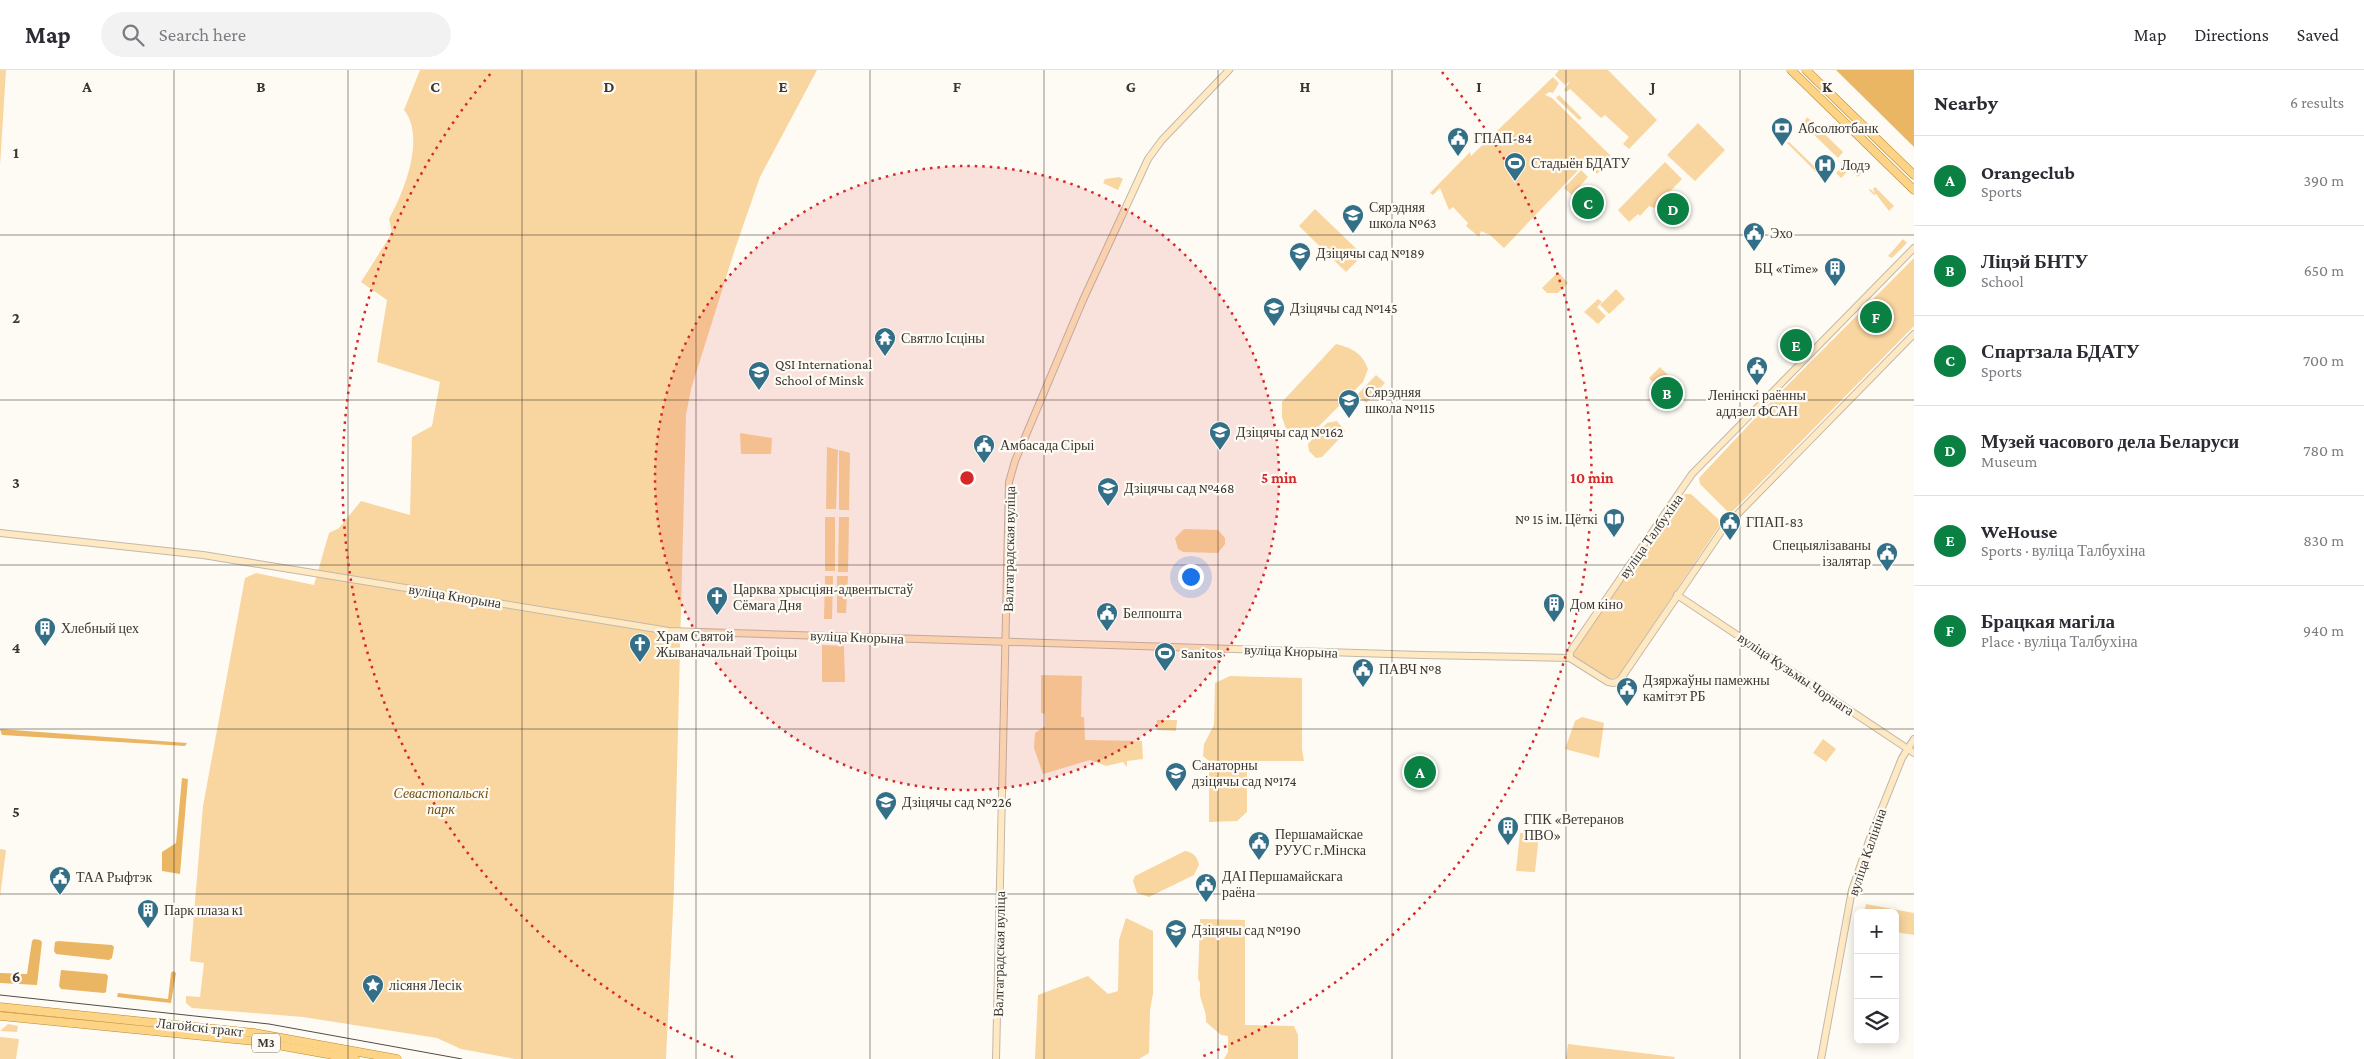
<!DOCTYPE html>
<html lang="en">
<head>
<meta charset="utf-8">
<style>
	body { margin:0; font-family:"Crimson Pro",serif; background:#f2f2f3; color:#2b2b33 }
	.controls { position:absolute; right:15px; bottom:15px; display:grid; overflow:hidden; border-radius:8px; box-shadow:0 2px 12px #0003 }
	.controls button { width:45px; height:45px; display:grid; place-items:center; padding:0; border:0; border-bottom:1px solid #e1e1e2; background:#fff; color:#2b2b33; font:25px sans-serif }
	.you { position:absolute; left:1190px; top:506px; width:18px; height:18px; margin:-12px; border:4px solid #fff; border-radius:50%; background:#1a73e8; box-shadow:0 0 0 8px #1a73e833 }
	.badge { display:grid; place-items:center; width:32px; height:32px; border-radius:50%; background:#0b8043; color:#fff; font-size:16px; font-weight:700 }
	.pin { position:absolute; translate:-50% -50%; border:2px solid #fff; box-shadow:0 1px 5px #0006 }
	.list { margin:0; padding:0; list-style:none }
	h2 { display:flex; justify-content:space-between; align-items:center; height:65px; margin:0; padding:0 20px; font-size:21px }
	h2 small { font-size:16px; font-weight:400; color:#7c7c81 }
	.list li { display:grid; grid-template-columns:32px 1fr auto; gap:15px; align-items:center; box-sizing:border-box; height:90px; padding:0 20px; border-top:1px solid #e1e1e2 }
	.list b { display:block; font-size:19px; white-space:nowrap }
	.list p { margin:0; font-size:16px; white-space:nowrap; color:#7c7c81 }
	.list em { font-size:16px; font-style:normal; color:#7c7c81 }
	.icon { flex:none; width:28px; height:28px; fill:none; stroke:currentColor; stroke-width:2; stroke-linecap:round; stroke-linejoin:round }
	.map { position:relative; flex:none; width:1914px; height:989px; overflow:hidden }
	header { display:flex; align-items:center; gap:30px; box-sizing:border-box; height:70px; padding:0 25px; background:#fff; border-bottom:1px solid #e1e1e2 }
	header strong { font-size:24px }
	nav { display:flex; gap:28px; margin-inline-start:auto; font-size:18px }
	.search { width:350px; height:45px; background:#f2f2f3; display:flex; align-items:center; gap:12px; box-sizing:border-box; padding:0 18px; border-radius:28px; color:#7c7c81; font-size:19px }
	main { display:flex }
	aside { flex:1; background:#fff }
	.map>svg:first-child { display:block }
</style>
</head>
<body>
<header>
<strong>Map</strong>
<div class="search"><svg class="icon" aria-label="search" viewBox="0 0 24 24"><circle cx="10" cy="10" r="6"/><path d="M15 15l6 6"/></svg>Search here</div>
<nav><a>Map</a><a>Directions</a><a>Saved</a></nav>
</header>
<main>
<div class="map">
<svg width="1914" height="989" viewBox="0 0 1914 989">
	<rect width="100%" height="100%" fill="#fefbf5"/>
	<g fill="#f9d59f">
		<path d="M0,0H6L0,96Z"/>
		<path d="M420,0H817L760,107L735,179L691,319L686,345L674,817L666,989H515L461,979L437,968L303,947L192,938L186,933V926L200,927L204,893L190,891L203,736L245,508L256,503L314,515L329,463L339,458L361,431L410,445L412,367L432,356L440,312L377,292L387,230L361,212L392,163L389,149C404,122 426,67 404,40Z"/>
		<path d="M1559,0H1608L1657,50L1629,79L1623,74L1629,67L1605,45L1601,48L1570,19L1566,22L1564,20L1570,11L1565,15L1555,5Z"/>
		<path d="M1553,7L1559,13L1553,23L1549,22L1545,25L1552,28L1613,88L1597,104L1587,91L1504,178L1490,165L1481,161L1479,167L1466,156L1468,153L1453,137L1449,140L1440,118L1433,125L1430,123L1470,82L1471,86Z"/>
		<path d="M1559,25L1582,48L1579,50L1556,28Z"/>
		<path d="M1807,47L1843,82L1838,88L1803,54Z"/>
		<path d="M1698,53L1725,80L1695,111L1667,85Z"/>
		<path d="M1789,72L1820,102L1818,104L1787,73Z"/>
		<path d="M1850,89L1863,101L1858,107L1850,99L1841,108L1836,103Z"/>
		<path d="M1665,92L1682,109L1654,138L1649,136L1640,146L1638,144L1629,152L1618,140Z"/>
		<path d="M1581,100L1588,107L1572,125L1564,118Z"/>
		<path d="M1119,107L1123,109L1118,120L1103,113L1105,109Z"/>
		<path d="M1875,117L1894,136L1889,141L1876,124L1874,125L1869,120L1870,119L1875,123L1873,119Z"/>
		<path d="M1315,139L1363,185L1346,202L1299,156Z"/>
		<path d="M1903,169L1907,173L1892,188L1888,186Z"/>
		<path d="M1914,188V256L1733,441H1727L1700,414L1699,408L1758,345Z"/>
		<path d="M1558,202L1568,213L1558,223H1547L1542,218Z"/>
		<path d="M1616,219L1625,229L1609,244L1600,235Z"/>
		<path d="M1598,229L1602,232L1597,237L1606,246L1598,254L1584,242Z"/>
		<path d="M1336,274C1352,278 1362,283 1368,299L1363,312L1314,361L1297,365L1286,359L1282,347V332Z"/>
		<path d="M1660,297L1683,320L1672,332L1649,308Z"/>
		<path d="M1376,305L1385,313L1366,333L1357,325Z"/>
		<path d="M1337,351L1345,361L1343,365L1322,387L1316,388L1309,381L1308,374L1327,353Z"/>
		<path d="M740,363L772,368L771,384H741Z"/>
		<path d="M827,377L838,380L836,439H826Z"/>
		<path d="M839,380L850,383L849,440H839Z"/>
		<path d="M1685,424H1691L1718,449L1720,455L1618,607L1610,609L1574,587V581L1634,492Z"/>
		<rect x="825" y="447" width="10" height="54"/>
		<path d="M839,447H849L848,502H838Z"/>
		<path d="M1184,459L1218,460L1225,468V474L1218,483L1183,482L1178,479L1175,468Z"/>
		<path d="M825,506H833L832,549H824Z"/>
		<path d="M837,506H848L846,543H837Z"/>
		<path d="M822,575L844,576L845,612H822Z"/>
		<path d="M1041,605L1082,606L1081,647H1084L1085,670L1142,671L1143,689L1127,691V697L1123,692L1106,696L1090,690L1043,704L1034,678L1035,663L1045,656V644L1041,643Z"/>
		<path d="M1230,606L1302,608V679L1304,691H1247V742L1237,751L1209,752V691L1203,686L1204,674L1214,655L1215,613Z"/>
		<path d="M1582,647L1604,653L1599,688L1565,679L1575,651Z"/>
		<path d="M1157,650H1177L1176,661L1157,660Z"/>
		<path d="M1823,669L1836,679L1826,692L1813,683Z"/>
		<path d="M1520,763L1539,764L1535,802L1516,801Z"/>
		<path d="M0,779L6,780L0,827Z"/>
		<path d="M1185,781C1194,783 1197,786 1199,795L1194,805L1149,827L1137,823L1133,811L1135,806Z"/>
		<path d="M1866,834L1914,843V865L1895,862V843H1864Z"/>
		<path d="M1126,848L1153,861V924L1150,940L1149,983L1139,989H1035L1038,925L1088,906L1108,924L1118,921L1119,870Z"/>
		<path d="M1200,849L1245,850V955L1294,956L1298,965V989H1224L1228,982V966L1221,965L1206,952C1207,941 1201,934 1200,924C1199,918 1202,914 1198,909Z"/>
		<path d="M8,954L18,956L17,962L0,961Z"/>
		<path d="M0,967L19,969L16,989H0Z"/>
		<path d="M1568,974L1675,987L1674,989H1566Z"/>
	</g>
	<g fill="#ebb663">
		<path d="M1836,0H1914V77Z"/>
		<path d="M0,659L187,673L185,676L2,665Z"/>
		<path d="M182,708L188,709L180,804L162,801V782L176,773Z"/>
		<path d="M34,869L40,870L42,872L37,915L0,913V903L27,904L32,871Z"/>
		<path d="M58,871L112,875L114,877L112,888L109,890L56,884L54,881L55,872Z"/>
		<path d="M61,900L106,904L108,906L106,922L104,923L61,919L59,916Z"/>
		<path d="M173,901L176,903L171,933L117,927L118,923L168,929L171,903Z"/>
	</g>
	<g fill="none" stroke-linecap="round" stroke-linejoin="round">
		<g stroke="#c2b9ac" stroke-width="8">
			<g id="secondary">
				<path d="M0,463L203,485L669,561L1422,585L1570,588"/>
				<path d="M1677,525L1914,683"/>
				<path d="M1570,588V582L1692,404L1914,178"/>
				<path d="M1570,588L1608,612L1614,613L1620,610L1723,459L1914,264"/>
				<path d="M996,989L1009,412L1015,391L1083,230L1148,89L1162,70L1229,0"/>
				<path d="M1821,989L1852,820L1870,768L1902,688L1914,669"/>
			</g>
		</g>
		<g stroke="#b78934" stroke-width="9">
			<g id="primary">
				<path d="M1791,0L1914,120"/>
				<path d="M1806,0L1914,105"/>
				<path d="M0,937L254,963L397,989"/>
				<path d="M0,946L254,971L355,989"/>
			</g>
		</g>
		<use href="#secondary" stroke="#fee9c2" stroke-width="6"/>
		<use href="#primary" stroke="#fdd386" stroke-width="8"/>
		<path stroke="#504c47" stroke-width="1" d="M0,925L269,954L462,989"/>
	</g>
	<path fill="none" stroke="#3a3631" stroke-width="1" stroke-opacity="0.55" d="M174,0V989M348,0V989M522,0V989M696,0V989M870,0V989M1044,0V989M1218,0V989M1392,0V989M1566,0V989M1740,0V989M0,165H1914M0,330H1914M0,495H1914M0,659H1914M0,824H1914"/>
	<circle cx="967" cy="408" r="312" fill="#d62828" fill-opacity=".12"/>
	<g fill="none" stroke="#d62828" stroke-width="2.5" stroke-dasharray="2.5 5">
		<circle cx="967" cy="408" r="312"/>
		<path d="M733 987A625 625 0 0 1 492 2M1442 2A625 625 0 0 1 1201 987"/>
	</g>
	<defs>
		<g id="bank-pin" transform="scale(1.125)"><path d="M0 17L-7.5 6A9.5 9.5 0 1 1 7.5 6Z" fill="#336f87" stroke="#fefbf5"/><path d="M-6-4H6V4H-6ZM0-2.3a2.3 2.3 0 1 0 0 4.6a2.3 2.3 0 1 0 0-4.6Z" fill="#fff"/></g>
		<g id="civic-pin" transform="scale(1.125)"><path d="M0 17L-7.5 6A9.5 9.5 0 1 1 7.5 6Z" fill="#336f87" stroke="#fefbf5"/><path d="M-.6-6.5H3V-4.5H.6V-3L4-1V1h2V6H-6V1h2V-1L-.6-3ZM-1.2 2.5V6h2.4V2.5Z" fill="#fff"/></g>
		<g id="stadium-pin" transform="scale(1.125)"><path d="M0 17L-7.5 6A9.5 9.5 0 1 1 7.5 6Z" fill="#336f87" stroke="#fefbf5"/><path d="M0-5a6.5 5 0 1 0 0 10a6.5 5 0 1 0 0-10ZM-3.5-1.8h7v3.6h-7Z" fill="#fff"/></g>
		<g id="hospital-pin" transform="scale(1.125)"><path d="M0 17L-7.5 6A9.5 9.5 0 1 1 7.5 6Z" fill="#336f87" stroke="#fefbf5"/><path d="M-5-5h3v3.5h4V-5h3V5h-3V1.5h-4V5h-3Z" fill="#fff"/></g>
		<g id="school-pin" transform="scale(1.125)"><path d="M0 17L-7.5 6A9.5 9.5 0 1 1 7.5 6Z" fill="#336f87" stroke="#fefbf5"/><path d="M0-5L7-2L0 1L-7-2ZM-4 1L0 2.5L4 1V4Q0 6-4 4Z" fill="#fff"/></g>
		<g id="building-pin" transform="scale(1.125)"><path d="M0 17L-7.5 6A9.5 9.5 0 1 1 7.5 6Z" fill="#336f87" stroke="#fefbf5"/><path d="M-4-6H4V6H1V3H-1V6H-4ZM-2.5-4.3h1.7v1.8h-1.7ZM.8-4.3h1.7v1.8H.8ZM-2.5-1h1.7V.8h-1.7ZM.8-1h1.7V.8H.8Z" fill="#fff"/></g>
		<g id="temple-pin" transform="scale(1.125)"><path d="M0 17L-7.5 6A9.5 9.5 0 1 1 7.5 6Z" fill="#336f87" stroke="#fefbf5"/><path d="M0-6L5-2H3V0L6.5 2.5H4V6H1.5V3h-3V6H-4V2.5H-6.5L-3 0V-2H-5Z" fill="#fff"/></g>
		<g id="library-pin" transform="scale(1.125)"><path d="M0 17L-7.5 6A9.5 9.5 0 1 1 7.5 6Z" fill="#336f87" stroke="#fefbf5"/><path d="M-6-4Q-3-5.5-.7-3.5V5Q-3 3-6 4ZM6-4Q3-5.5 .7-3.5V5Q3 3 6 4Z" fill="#fff"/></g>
		<g id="church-pin" transform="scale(1.125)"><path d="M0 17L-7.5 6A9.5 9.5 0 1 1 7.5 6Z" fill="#336f87" stroke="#fefbf5"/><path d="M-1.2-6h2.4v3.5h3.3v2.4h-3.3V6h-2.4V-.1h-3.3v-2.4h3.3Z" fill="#fff"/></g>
		<g id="sight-pin" transform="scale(1.125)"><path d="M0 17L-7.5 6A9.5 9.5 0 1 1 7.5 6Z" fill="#336f87" stroke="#fefbf5"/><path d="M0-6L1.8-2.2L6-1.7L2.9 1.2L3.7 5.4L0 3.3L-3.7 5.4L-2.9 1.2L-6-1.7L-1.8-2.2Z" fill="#fff"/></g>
	</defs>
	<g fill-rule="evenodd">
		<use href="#bank-pin" x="1782" y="58"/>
		<use href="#civic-pin" x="1458" y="68"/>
		<use href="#stadium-pin" x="1515" y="93"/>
		<use href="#hospital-pin" x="1825" y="95"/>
		<use href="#school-pin" x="1353" y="145"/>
		<use href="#civic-pin" x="1754" y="163"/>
		<use href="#school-pin" x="1300" y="183"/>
		<use href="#building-pin" x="1835" y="198"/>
		<use href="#school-pin" x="1274" y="238"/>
		<use href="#temple-pin" x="885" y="268"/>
		<use href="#civic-pin" x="1757" y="297"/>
		<use href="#school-pin" x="759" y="302"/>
		<use href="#school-pin" x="1349" y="330"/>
		<use href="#school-pin" x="1220" y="362"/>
		<use href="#civic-pin" x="984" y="375"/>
		<use href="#school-pin" x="1108" y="418"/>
		<use href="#library-pin" x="1614" y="449"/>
		<use href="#civic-pin" x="1730" y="452"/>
		<use href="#civic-pin" x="1887" y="483"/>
		<use href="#church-pin" x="717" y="527"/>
		<use href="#building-pin" x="1554" y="534"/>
		<use href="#civic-pin" x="1107" y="543"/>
		<use href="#building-pin" x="45" y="558"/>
		<use href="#church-pin" x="640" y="574"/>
		<use href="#stadium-pin" x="1165" y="583"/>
		<use href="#civic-pin" x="1363" y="599"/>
		<use href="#civic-pin" x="1627" y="618"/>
		<use href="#school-pin" x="1176" y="703"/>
		<use href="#school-pin" x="886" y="732"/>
		<use href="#building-pin" x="1508" y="757"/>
		<use href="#civic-pin" x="1259" y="772"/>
		<use href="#civic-pin" x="60" y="807"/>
		<use href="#civic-pin" x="1206" y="814"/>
		<use href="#building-pin" x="148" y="840"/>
		<use href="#school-pin" x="1176" y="860"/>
		<use href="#sight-pin" x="373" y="915"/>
	</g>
	<g text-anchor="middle" stroke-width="4.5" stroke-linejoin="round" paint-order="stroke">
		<rect fill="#fefbf5" stroke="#75716c" stroke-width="1" x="252" y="963.5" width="28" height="19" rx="4"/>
		<g font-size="12" font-weight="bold" fill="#3a3631">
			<text x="266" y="977">М3</text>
		</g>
		<g font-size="14" fill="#3a3631" stroke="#fefbf5" text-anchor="start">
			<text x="1798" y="63">Абсолютбанк</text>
			<text x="1474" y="73">ГПАП-84</text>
			<text x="1531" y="98">Стадыён БДАТУ</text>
			<text x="1841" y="100">Лодэ</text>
			<text x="1369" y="142">Сярэдняя<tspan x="1369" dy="16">школа №63</tspan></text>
			<text x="1770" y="168">Эхо</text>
			<text x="1316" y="188">Дзіцячы сад №189</text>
			<text x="1819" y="203" text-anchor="end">БЦ «Time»</text>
			<text x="1290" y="243">Дзіцячы сад №145</text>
			<text x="901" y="273">Святло Ісціны</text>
			<text x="775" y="299">QSI International<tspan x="775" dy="16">School of Minsk</tspan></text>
			<text x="1365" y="327">Сярэдняя<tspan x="1365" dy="16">школа №115</tspan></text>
			<text x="1757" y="330" text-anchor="middle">Ленінскі раённы<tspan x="1757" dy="16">аддзел ФСАН</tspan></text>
			<text x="1236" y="367">Дзіцячы сад №162</text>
			<text x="1000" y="380">Амбасада Сірыі</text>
			<text x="1124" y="423">Дзіцячы сад №468</text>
			<text x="1598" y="454" text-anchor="end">№ 15 ім. Цёткі</text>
			<text x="1746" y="457">ГПАП-83</text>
			<text x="1871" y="480" text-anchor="end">Спецыялізаваны<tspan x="1871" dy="16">ізалятар</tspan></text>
			<text x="733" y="524">Царква хрысціян-адвентыстаў<tspan x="733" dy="16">Сёмага Дня</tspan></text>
			<text x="1570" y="539">Дом кіно</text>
			<text x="1123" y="548">Белпошта</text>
			<text x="61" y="563">Хлебный цех</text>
			<text x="656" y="571">Храм Святой<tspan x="656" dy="16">Жываначальнай Троіцы</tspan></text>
			<text x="1181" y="588">Sanitos</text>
			<text x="1379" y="604">ПАВЧ №8</text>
			<text x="1643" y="615">Дзяржаўны памежны<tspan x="1643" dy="16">камітэт РБ</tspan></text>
			<text x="1192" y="700">Санаторны<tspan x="1192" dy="16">дзіцячы сад №174</tspan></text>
			<text x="902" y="737">Дзіцячы сад №226</text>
			<text x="1524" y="754">ГПК «Ветеранов<tspan x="1524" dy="16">ПВО»</tspan></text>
			<text x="1275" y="769">Першамайскае<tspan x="1275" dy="16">РУУС г.Мінска</tspan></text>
			<text x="1222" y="811">ДАІ Першамайскага<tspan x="1222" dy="16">раёна</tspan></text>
			<text x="76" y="812">ТАА Рыфтэк</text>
			<text x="164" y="845">Парк плаза к1</text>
			<text x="1192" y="865">Дзіцячы сад №190</text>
			<text x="389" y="920">лісяня Лесік</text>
		</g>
		<g font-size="14" fill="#3a3631" stroke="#fefbf5">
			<text transform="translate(1651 466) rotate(-55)" y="5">вуліца Талбухіна</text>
			<text transform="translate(1009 479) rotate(-89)" y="5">Валгаградская вуліца</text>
			<text transform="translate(455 526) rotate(9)" y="5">вуліца Кнорына</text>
			<text transform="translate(857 567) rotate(2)" y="5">вуліца Кнорына</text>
			<text transform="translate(1291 581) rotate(2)" y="5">вуліца Кнорына</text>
			<text transform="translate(1796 604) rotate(34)" y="5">вуліца Кузьмы Чорнага</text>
			<text transform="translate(1867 782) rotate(-71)" y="5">вуліца Калініна</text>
			<text transform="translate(999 884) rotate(-89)" y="5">Валгаградская вуліца</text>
			<text transform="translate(200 957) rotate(6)" y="5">Лагойскі тракт</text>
		</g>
		<g font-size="14" font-style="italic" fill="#735010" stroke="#fefbf5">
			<text x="441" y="728">Севастопальскі<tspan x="441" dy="16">парк</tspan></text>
		</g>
	</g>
	<g font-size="16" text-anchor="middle" font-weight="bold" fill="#3a3631" stroke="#fefbf5" stroke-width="4.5" stroke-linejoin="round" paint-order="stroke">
		<text x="87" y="22">A</text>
		<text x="261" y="22">B</text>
		<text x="435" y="22">C</text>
		<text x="609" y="22">D</text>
		<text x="783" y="22">E</text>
		<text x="957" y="22">F</text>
		<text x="1131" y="22">G</text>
		<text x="1305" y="22">H</text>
		<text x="1479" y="22">I</text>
		<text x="1653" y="22">J</text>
		<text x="1827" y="22">K</text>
		<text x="16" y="88">1</text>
		<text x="16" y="253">2</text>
		<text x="16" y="418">3</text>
		<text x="16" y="583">4</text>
		<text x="16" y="747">5</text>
		<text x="16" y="912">6</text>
	</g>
	<circle cx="967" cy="408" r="8" fill="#d62828" stroke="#fefbf5" stroke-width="2.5"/>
	<g font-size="15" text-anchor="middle" font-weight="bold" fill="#d62828" stroke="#fefbf5" stroke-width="4.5" stroke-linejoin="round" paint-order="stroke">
		<text x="1279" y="413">5 min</text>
		<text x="1592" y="413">10 min</text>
	</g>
</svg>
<div class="controls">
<button>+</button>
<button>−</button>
<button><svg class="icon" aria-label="layers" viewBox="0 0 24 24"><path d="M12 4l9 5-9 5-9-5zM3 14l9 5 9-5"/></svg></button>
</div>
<div class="you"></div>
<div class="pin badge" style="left:1420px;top:702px">A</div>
<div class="pin badge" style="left:1667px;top:323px">B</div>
<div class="pin badge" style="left:1588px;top:133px">C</div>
<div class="pin badge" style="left:1673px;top:139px">D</div>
<div class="pin badge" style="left:1796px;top:275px">E</div>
<div class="pin badge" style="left:1876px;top:247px">F</div>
</div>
<aside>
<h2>Nearby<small>6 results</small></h2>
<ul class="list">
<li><span class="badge">A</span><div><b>Orangeclub</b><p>Sports</p></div><em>390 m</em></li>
<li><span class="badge">B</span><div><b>Ліцэй БНТУ</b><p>School</p></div><em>650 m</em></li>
<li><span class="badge">C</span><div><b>Спартзала БДАТУ</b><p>Sports</p></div><em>700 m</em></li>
<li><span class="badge">D</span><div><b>Музей часового дела Беларуси</b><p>Museum</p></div><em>780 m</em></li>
<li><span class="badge">E</span><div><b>WeHouse</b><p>Sports · вуліца Талбухіна</p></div><em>830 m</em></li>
<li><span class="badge">F</span><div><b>Брацкая магіла</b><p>Place · вуліца Талбухіна</p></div><em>940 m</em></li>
</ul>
</aside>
</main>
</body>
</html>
